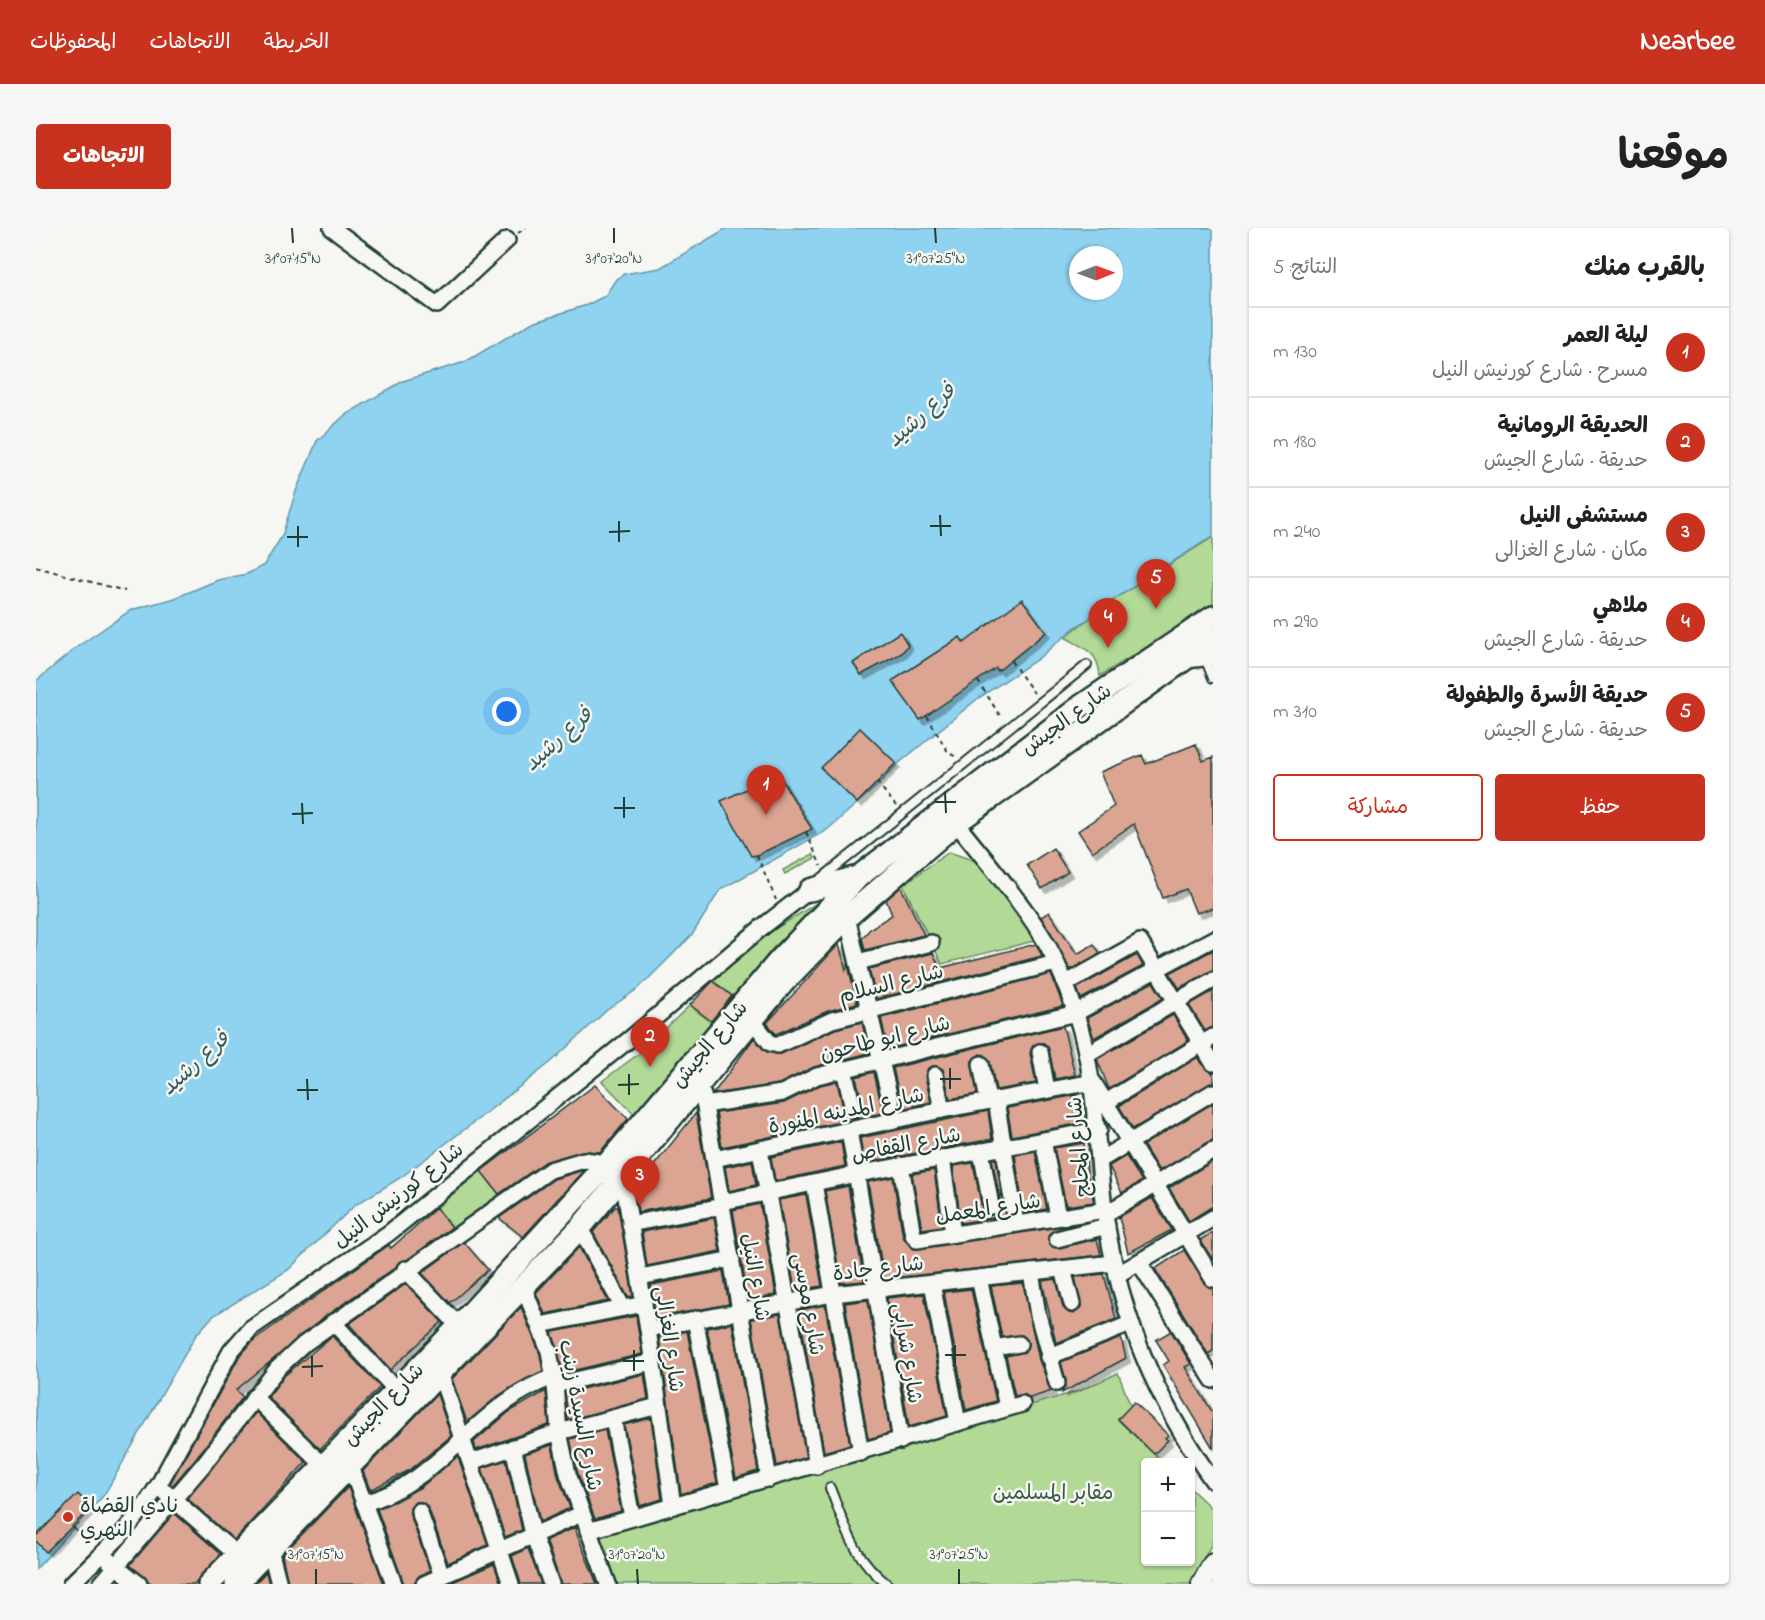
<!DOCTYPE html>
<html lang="ar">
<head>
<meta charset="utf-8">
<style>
	body { margin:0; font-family:"Indie Flower","Playpen Sans Arabic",sans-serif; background:#f6f6f6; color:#222; direction:rtl }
	.controls { position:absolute; right:18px; bottom:18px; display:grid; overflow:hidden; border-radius:6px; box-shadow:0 2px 4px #0004 }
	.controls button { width:54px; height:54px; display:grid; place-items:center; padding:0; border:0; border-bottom:2px solid #e0e0e0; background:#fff; color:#222; font:30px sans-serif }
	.compass { position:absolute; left:1033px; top:18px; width:54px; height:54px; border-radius:50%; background:#fff; box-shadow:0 2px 4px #0004; rotate:89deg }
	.you { position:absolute; left:471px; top:484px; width:21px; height:21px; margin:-15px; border:4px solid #fff; border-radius:50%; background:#1a73e8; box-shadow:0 0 0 9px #1a73e833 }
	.badge { display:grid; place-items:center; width:39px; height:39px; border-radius:50%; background:#c8321e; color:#fff; font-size:20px; font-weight:700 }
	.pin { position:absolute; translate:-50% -50px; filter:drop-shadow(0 2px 3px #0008) }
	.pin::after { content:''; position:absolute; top:32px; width:21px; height:18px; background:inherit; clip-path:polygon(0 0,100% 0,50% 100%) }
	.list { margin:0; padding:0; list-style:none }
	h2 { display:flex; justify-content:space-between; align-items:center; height:78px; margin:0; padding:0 24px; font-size:26px }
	h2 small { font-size:20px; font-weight:400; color:#767676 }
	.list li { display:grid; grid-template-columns:39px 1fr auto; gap:18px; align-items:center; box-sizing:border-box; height:90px; padding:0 24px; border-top:2px solid #e0e0e0 }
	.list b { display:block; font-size:22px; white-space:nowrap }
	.list p { margin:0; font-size:20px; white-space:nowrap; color:#767676 }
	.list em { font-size:20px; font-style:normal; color:#767676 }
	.actions { display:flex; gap:12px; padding:18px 24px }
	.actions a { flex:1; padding:14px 0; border:2px solid #c8321e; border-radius:6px; text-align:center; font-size:21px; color:#c8321e }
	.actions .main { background:#c8321e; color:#fff }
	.map { position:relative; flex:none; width:1177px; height:1356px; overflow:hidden; direction:ltr; border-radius:6px }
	header { display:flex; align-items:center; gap:36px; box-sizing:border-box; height:84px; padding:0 30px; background:#c8321e; color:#fff }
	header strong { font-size:28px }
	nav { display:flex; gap:33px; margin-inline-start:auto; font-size:21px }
	.intro { display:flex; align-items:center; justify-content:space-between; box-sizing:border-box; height:144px; padding:0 36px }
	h1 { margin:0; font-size:42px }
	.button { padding:15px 27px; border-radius:6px; background:#c8321e; color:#fff; font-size:21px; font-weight:700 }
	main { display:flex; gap:36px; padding:0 36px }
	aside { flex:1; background:#fff; border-radius:6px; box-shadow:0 2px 4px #0004 }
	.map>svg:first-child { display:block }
</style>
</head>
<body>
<header>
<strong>Nearbee</strong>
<nav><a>الخريطة</a><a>الاتجاهات</a><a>المحفوظات</a></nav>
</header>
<div class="intro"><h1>موقعنا</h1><a class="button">الاتجاهات</a></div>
<main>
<aside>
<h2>بالقرب منك<small>النتائج: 5</small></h2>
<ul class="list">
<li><span class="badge">1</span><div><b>ليلة العمر</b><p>مسرح · شارع كورنيش النيل</p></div><em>130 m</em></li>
<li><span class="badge">2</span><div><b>الحديقة الرومانية</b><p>حديقة · شارع الجيش</p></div><em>180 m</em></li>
<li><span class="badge">3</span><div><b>مستشفى النيل</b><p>مكان · شارع الغزالى</p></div><em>240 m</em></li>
<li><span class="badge">4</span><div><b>ملاهي</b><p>حديقة · شارع الجيش</p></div><em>290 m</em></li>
<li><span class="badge">5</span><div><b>حديقة الأسرة والطفولة</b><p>حديقة · شارع الجيش</p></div><em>310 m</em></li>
</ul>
<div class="actions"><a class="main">حفظ</a><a>مشاركة</a></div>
</aside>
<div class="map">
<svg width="1177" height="1356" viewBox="0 0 1177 1356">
	<defs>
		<filter id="shadow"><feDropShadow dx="4.5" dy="4.5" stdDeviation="0" flood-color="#0004"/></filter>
	</defs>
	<rect width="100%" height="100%" fill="#f6f6f2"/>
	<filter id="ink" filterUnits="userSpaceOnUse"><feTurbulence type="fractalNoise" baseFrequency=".0167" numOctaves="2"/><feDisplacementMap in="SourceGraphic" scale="12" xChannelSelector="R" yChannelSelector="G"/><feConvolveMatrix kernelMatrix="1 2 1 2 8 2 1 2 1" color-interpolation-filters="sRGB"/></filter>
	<g filter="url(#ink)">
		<g fill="#b2da96" stroke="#688c65" stroke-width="1.5">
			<path d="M1177,309V378L1064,448C1062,423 1049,421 1029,409L1080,370Z"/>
			<path d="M913,624L945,635L998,713L906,736L867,657Z"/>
			<path d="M777,626L779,630L749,646L747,642Z"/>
			<path d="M797,665L737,720L698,769L675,751L739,701Z"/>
			<path d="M654,777L678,795L602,890L566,853L605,824Z"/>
			<path d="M445,943L466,970L422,1006L400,980Z"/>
			<path d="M1082,1145L1095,1179L1082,1192L1127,1234H1110V1334H1154L1155,1261L1177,1282V1313L1155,1356H574L555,1305L1043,1163Z"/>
		</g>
		<path fill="#8fd3f1" stroke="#6297a5" stroke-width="1.5" fill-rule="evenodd" d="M691,0H1177V308L1080,370L1064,384L1038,400L1003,430L940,472L862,536L841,558L791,602L684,662L656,707L603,760L571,782L514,835L437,895L364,950L319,977L252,1042L177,1088L160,1107L68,1267L0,1341V453L41,419L95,382L139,370L182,352L211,346L228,337L246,308L260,263L281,213L309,187L367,153L429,134L497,94L551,77L569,68L580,51L588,46L624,40ZM1042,27H1078V63H1042Z"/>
		<g fill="#dba493" stroke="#1f3d34" stroke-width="1.5" filter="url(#shadow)">
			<path d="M986,371L1010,404L962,443L960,440L884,492L856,453L924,409L928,415Z"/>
			<path d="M864,404L872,417L866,425L825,447L817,435Z"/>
			<path d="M824,500L860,535L821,575L785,540Z"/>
			<path d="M1160,516L1167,533L1177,529V680L1160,685L1150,661L1127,670L1098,596L1056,624L1042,603L1078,578L1064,544L1106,527L1110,536Z"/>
			<path d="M742,546L776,601L721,627L715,628L685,573Z"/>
			<path d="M1017,620L1032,644L1006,661L991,637Z"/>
			<path d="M865,659L888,707L829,722L826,710L835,700L856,687L850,672Z"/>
			<path d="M1013,684L1041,726L1058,716L1064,725L1034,742L1005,689Z"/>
			<path d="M803,716L810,742L812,737L821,775L792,783L740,806L731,795Z"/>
			<path d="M1000,716L1006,728L840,771L833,741L897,725L904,740Z"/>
			<path d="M1177,722V742L1143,760L1134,745Z"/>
			<path d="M1101,727L1107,738L1045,771L1041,760Z"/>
			<path d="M1015,746L1027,778L852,821L845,790Z"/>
			<path d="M677,753L696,768L675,793L654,777Z"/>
			<path d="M1117,754L1127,770L1058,810L1051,790Z"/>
			<path d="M1177,763V799L1169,803L1153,777Z"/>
			<path d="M1137,787L1152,813L1073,861L1061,831Z"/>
			<path d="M826,794L833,825L778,839L743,856L677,866L718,810L731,824L745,826L799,801Z"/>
			<path d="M1027,798L1039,847L1019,851L1013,822L1008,815H1002L997,817L994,825L1000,855L960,862L954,834L949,827L944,826L936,833L941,866L914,871L907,841L897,838L892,840L889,848L895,874L866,881L857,840Z"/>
			<path d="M1162,829L1169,840L1177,845V854L1097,901L1083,878Z"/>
			<path d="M838,844L847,885L686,919L680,885L748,875L784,857L801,853L808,884L814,890H820L826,884L827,879L820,849Z"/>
			<path d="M559,857L592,891L564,924L546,923L511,933L463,966L445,943Z"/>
			<path d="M1041,867L1046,895L976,908L971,880Z"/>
			<path d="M1177,875V912L1123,943L1107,917Z"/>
			<path d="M952,883L956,911L828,935L824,910Z"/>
			<path d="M660,885L675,970L602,984L599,961Z"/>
			<path d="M805,914L809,938L739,953L735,929Z"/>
			<path d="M1048,915L1051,945L1058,974L1030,978L1018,920Z"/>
			<path d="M999,923L1011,981L988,985L979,927Z"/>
			<path d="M1090,928L1106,953L1086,965L1073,938Z"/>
			<path d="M956,931H960L969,988L925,995L917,938L937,935L946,980L951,987H957L964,982L965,977Z"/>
			<path d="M716,933L720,957L693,963L689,939Z"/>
			<path d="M1177,933V978L1153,993L1133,960Z"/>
			<path d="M548,942L487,1009L463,990L518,951Z"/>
			<path d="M898,942L906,998L886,1001L876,946Z"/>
			<path d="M857,949L867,1009L878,1021L1035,997L1015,1004L1012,1009L1014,1017L1023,1020L1061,1011L1065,1027L848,1051L832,954Z"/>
			<path d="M812,958L828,1053L805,1055L789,963Z"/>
			<path d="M770,967L786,1058L759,1063L743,972Z"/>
			<path d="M1116,970L1136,1002L1092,1025L1083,989Z"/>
			<path d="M724,976L740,1067L712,1072L697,982Z"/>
			<path d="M579,979H582L597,1068L592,1069L557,1004Z"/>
			<path d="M400,980L416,999L371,1032L363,1034L360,1039L291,1087L200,1162L207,1169L159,1231L136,1258L134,1256L203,1129L219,1111L353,1017L355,1020Z"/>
			<path d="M678,990L684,1023L611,1038L606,1004Z"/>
			<path d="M1177,1004V1032L1164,1012Z"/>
			<path d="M428,1014L452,1042L414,1075L386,1045Z"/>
			<path d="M543,1019L572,1073L509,1086L500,1065Z"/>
			<path d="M1148,1022L1169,1056L1177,1061V1123L1172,1126L1119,1041Z"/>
			<path d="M687,1043L693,1076L620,1090L615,1057Z"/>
			<path d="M1068,1046L1080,1091L1020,1115L1006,1053L1020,1051L1027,1079L1033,1085L1038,1086L1045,1078L1039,1049Z"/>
			<path d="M987,1055L1003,1132L1016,1163L994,1170L988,1166L979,1168L970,1128L989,1124L992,1114L986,1107L966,1109L955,1058Z"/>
			<path d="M370,1056L406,1094L354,1142L313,1096Z"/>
			<path d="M935,1061L960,1173L930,1182L908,1064Z"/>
			<path d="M888,1066L911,1188L873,1199L851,1070Z"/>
			<path d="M832,1072L854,1205L832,1211L809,1075Z"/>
			<path d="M789,1077L814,1216L788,1224L763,1082Z"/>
			<path d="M485,1079L504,1126L507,1143L462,1168L431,1194L416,1151Z"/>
			<path d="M744,1086L770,1229L741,1238L715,1091Z"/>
			<path d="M600,1088L606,1126L527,1145L516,1104Z"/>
			<path d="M696,1095L722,1243L700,1250L671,1100Z"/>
			<path d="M651,1103L681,1255L645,1266L623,1109Z"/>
			<path d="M1135,1103L1155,1136L1149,1139L1177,1185V1220L1127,1137L1133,1133L1120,1112Z"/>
			<path d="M296,1108L344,1159L284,1221L232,1169L248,1148Z"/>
			<path d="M1085,1110L1090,1130L1026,1165L1030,1153L1025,1134Z"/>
			<path d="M608,1146L612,1171L532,1192L529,1165Z"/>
			<path d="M510,1163L513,1197L440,1222L438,1214L473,1184Z"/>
			<path d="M401,1166L415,1208L374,1242L334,1262L327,1243Z"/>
			<path d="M1098,1174L1132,1207L1129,1210L1132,1212L1118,1226L1082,1191Z"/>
			<path d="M220,1184L270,1234L198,1312L151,1270Z"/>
			<path d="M615,1190L626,1271L604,1278L588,1197Z"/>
			<path d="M569,1202L585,1283L559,1291L541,1243L534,1211Z"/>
			<path d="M516,1217L522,1248L534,1280L504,1294L489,1226Z"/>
			<path d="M422,1228L452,1317L412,1335L392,1279L385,1274H379L374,1281V1286L394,1343L384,1347L378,1355L368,1356L341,1281L385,1259Z"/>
			<path d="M470,1232L486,1302L469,1309L446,1240Z"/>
			<path d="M312,1259L348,1356H252L246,1327Z"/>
			<path d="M42,1266L55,1280L10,1324L0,1313V1308Z"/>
			<path d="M138,1285L185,1326L158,1356H116L94,1337Z"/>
			<path d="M541,1299L540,1304L561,1356H525L510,1312Z"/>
			<path d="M492,1320L505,1356H485L476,1328Z"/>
			<path d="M458,1336L465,1356H412Z"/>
			<path d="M230,1344L233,1356H218Z"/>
		</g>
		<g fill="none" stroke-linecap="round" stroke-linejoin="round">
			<g stroke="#1f3d34" stroke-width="12">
				<g id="service">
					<path d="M1169,430L1177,450"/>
					<path d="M781,654L1051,437"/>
					<path d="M794,1260C810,1300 817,1329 851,1356"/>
				</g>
			</g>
			<g stroke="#1f3d34" stroke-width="20">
				<g id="minor">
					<path d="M296,0L401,77L471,12"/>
					<path d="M1150,432L1177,429"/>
					<path d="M920,595C948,631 979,665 1003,703C1019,727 1031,758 1040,786C1062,853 1059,918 1069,987C1084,1087 1119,1171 1177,1253"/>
					<path d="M811,689L859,892"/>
					<path d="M822,734L895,715"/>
					<path d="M1029,756L1104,714L1177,835"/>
					<path d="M716,792L734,815L742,817L796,792L1020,735"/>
					<path d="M1004,824L1011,862"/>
					<path d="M1051,826L1177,752"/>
					<path d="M945,836L952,873"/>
					<path d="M808,841L817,881"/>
					<path d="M899,847L906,882"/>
					<path d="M667,867L733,1251"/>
					<path d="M960,872L980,996"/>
					<path d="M669,877L746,865L781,848L1040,785L1177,711"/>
					<path d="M1062,879L1177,809"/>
					<path d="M813,902L865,1213"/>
					<path d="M1007,912L1022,989"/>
					<path d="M724,922L781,1238"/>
					<path d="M945,923L955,978"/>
					<path d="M906,930L917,1006"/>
					<path d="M678,931L906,882L1057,854L1177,1051"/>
					<path d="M1064,932L1177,864"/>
					<path d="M865,938L877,1007L881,1012L1069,982"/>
					<path d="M587,951L612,1101L637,1278"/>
					<path d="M778,955L825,1225"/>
					<path d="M686,974L821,946L1063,902"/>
					<path d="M1069,986L1177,922"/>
					<path d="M594,996L687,978"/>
					<path d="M544,1000L587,1080"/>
					<path d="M1021,1011L1071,998"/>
					<path d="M1103,1034L1177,1152"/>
					<path d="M369,1041L423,1098"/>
					<path d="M1027,1041L1036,1076"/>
					<path d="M995,1044L1002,1087L1021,1155"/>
					<path d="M1081,1047L1177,990"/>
					<path d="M604,1049L696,1031"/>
					<path d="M943,1050L971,1179"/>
					<path d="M896,1055L922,1195"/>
					<path d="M488,1060L513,1123L519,1157L523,1204L532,1246L572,1356"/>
					<path d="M659,1091L692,1261"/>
					<path d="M297,1094L360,1162"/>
					<path d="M504,1097L608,1076"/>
					<path d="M612,1101L797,1066L1078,1035"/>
					<path d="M958,1120L983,1116"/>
					<path d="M1012,1129L1094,1096"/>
					<path d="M404,1145L475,1356"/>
					<path d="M519,1157L616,1134"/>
					<path d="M218,1169L287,1237"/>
					<path d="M577,1190L596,1289"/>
					<path d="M477,1219L497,1306L515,1356"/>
					<path d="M435,1234L523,1204L622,1178"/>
					<path d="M314,1237L358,1356"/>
					<path d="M129,1264L200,1326"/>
					<path d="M328,1275C405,1255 443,1173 518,1149"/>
					<path d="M383,1283L406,1348"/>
					<path d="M552,1303L986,1176"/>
					<path d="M234,1321L243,1356"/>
					<path d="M72,1332L103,1356"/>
					<path d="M35,1356L86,1306L105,1283L122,1258L195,1123L215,1100L353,1005L600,806L725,700L774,662"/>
					<path d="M65,1356L167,1237L241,1141L268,1116L514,942L548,932L572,935"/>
					<path d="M388,1356L545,1286"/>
				</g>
			</g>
			<g stroke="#1f3d34" stroke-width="24">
				<path id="tertiary" d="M1166,1356L1177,1336"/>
			</g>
			<g stroke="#1f3d34" stroke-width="26">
				<g id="secondary">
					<path d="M774,662L818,650"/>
					<path d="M173,1356L423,1098L572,935L741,735L822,649L1045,478L1177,389"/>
					<path d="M200,1356L544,1000L747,755L811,689L920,595L1177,411"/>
				</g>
			</g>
			<g stroke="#1f3d34" stroke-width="2" stroke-dasharray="4.5 4.5" stroke-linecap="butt">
				<path d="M482,5L490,0"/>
				<path d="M0,339L89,363"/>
				<path d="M975,433L998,465"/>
				<path d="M942,453L966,491"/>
				<path d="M891,488L912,524L920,529"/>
				<path d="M841,554L860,578"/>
				<path d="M770,604L785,638"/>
				<path d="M721,627L740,672"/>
				<path d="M37,1299L54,1316"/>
			</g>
			<use href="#service" stroke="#f6f6f2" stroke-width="8"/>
			<use href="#minor" stroke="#f6f6f2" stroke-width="15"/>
			<use href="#tertiary" stroke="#f6f6f2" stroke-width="20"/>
			<use href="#secondary" stroke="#f6f6f2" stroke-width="21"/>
		</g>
	</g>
	<path fill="none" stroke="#1f3d34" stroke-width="2" d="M256,0L257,15M578,0V15M899,0L900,15M904,287L905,308M583,293V314M262,298V319M894,298H915M573,304L594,303M251,309H272M909,564L910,585M588,569V590M899,574H920M266,575L267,596M578,580H599M256,586L277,585M914,840V861M593,846V867M271,851L272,872M904,851H925M582,857L603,856M261,862H282M919,1117V1138M598,1122V1143M909,1127H930M276,1128V1149M587,1133H608M266,1139L287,1138M280,1341V1356M601,1341L602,1356M923,1341V1356"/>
	<circle fill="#c8321e" stroke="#f6f6f2" stroke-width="2" cx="32" cy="1289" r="6"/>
	<g text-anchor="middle" stroke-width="5" stroke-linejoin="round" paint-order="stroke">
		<g font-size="21" fill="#1f3d34" stroke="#f6f6f2">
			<text transform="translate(1030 491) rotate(-36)" y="7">شارع الجيش</text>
			<text transform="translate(855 755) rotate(-14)" y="7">شارع السلام</text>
			<text transform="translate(849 810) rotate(-14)" y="7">شارع ابو طاحون</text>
			<text transform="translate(673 816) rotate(-50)" y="7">شارع الجيش</text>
			<text transform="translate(810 882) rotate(-12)" y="7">شارع المدينه المنورة</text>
			<text transform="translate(870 916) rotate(-11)" y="7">شارع القفاص</text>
			<text transform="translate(1042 919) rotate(-95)" y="7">شارع المحلج</text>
			<text transform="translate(362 967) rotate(-38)" y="7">شارع كورنيش النيل</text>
			<text transform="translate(952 980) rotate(-9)" y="7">شارع المعمل</text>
			<text transform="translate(842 1040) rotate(-7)" y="7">شارع جادة</text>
			<text transform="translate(720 1049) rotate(80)" y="7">شارع النيل</text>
			<text transform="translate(773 1076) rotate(80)" y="7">شارع موسى</text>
			<text transform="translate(634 1111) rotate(82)" y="7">شارع الغزالى</text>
			<text transform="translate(872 1125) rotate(81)" y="7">شارع شرابى</text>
			<text transform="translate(347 1176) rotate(-46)" y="7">شارع الجيش</text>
			<text transform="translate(545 1187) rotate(79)" y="7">شارع السيدة زينب</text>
		</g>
		<g font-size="21" fill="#3c5c48" stroke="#f6f6f2">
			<text x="1017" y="1271">مقابر المسلمين</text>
		</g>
		<g font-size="21" fill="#1f3d34" stroke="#f6f6f2" text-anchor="start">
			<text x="44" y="1284">نادي القضاة<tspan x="44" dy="24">النهري</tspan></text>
		</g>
		<g font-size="22" font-style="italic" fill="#355b5a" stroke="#f6f6f2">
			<text transform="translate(884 186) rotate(-42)" y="8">فرع رشيد</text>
			<text transform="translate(521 510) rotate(-42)" y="8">فرع رشيد</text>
			<text transform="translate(158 834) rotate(-42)" y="8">فرع رشيد</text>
		</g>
	</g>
	<g font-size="15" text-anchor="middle" fill="#1f3d34" stroke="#f6f6f2" stroke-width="5" stroke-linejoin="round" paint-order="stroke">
		<text x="257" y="35">31°07'15"N</text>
		<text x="578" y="35">31°07'20"N</text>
		<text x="900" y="35">31°07'25"N</text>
		<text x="280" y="1331">31°07'15"N</text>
		<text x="601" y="1331">31°07'20"N</text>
		<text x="923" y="1331">31°07'25"N</text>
	</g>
</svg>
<div class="controls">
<button>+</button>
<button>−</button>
</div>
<svg class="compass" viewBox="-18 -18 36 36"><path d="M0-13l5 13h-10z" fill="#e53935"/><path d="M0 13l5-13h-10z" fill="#767676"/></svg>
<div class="you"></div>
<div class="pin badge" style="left:730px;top:587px">1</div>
<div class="pin badge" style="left:614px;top:839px">2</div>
<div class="pin badge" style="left:604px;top:978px">3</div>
<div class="pin badge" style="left:1072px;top:420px">4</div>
<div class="pin badge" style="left:1120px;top:381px">5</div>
</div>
</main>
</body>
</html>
